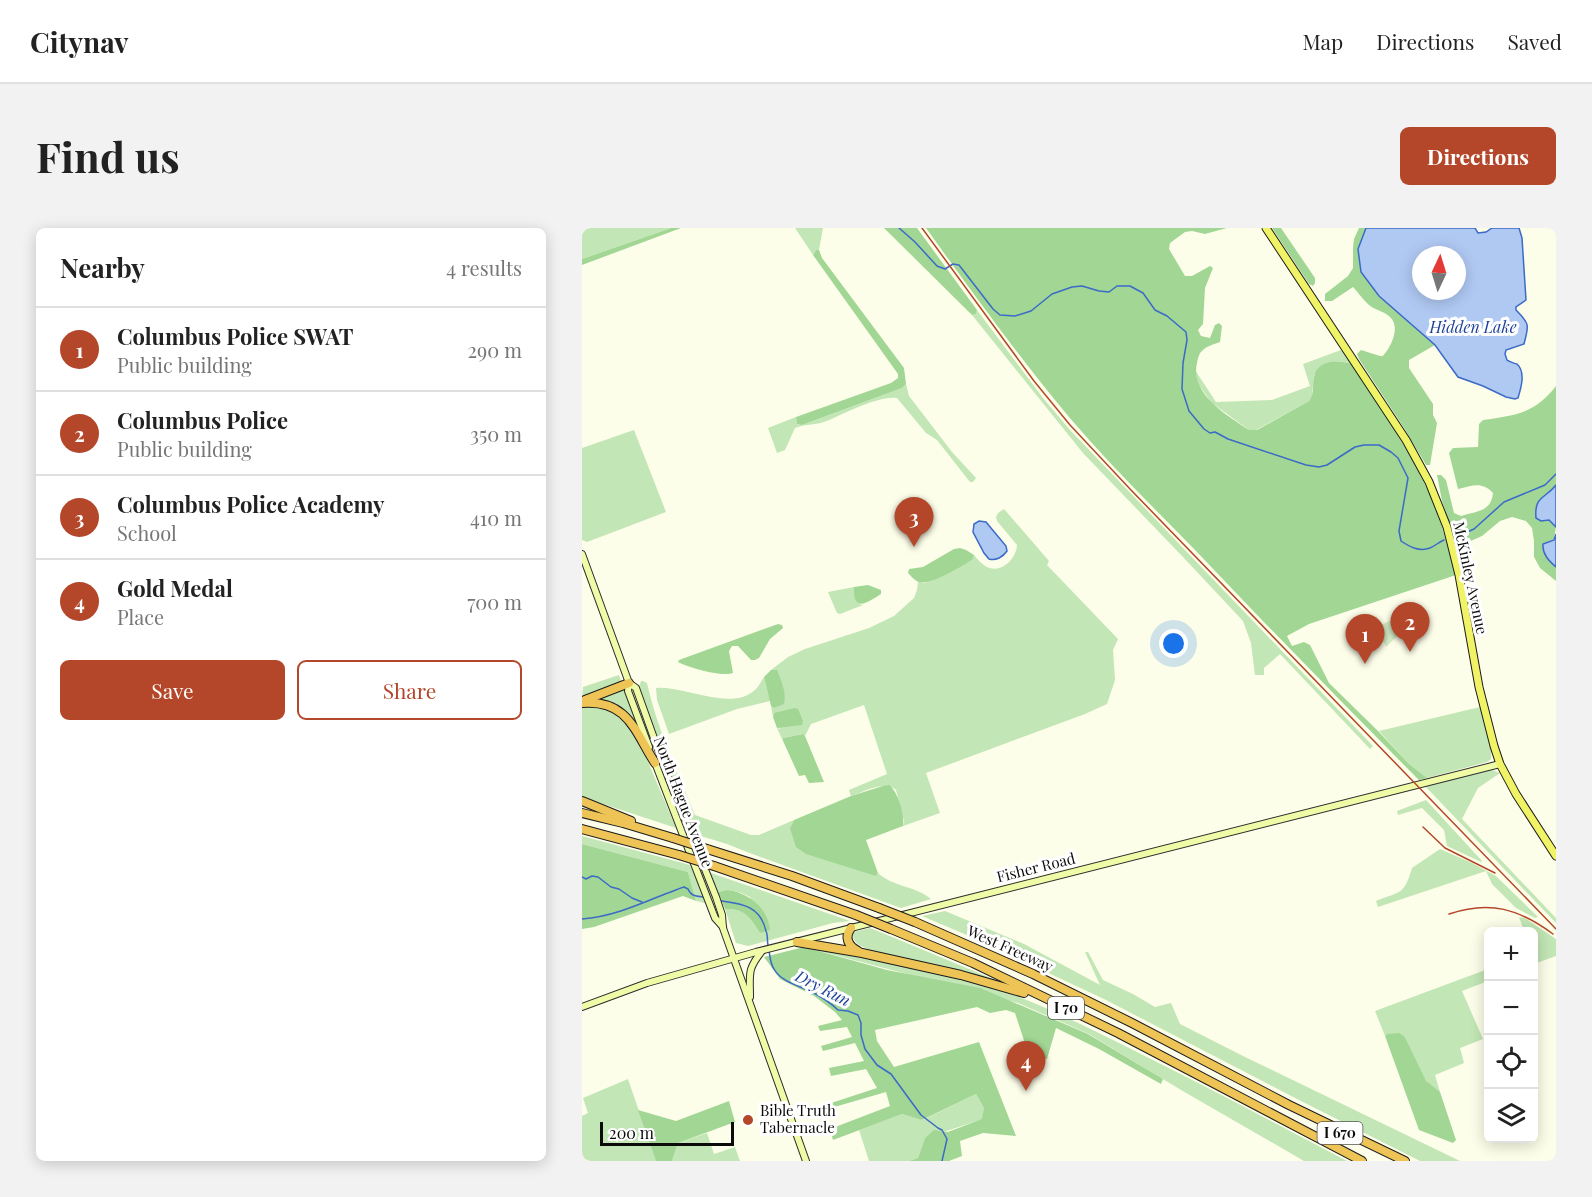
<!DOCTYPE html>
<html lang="en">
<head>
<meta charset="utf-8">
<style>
	body { margin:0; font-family:"Playfair Display",serif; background:#f2f2f2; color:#222 }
	.controls { position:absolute; right:18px; bottom:18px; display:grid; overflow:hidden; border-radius:9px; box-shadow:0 3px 15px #0003 }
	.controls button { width:54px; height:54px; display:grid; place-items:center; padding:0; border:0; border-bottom:2px solid #e0e0e0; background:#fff; color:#222; font:30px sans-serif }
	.compass { position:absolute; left:830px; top:18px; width:54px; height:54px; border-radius:50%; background:#fff; box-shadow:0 3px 15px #0003; rotate:4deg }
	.scale { position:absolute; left:18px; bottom:15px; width:134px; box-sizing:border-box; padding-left:6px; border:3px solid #0b0b0b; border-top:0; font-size:16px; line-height:21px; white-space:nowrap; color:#0b0b0b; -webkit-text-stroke:4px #fff; paint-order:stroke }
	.you { position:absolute; left:592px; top:416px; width:21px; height:21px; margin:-15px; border:4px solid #fff; border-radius:50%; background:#1a73e8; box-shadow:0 0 0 9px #1a73e833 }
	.badge { display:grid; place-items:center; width:39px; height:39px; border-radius:50%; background:#b4472a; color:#fff; font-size:20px; font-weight:700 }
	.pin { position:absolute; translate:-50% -50px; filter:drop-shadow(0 2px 3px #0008) }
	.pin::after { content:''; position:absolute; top:32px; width:21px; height:18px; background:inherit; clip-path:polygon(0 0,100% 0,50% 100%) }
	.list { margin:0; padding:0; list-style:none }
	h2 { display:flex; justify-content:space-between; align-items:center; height:78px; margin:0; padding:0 24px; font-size:26px }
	h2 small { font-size:20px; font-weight:400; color:#767676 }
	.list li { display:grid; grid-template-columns:39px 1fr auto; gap:18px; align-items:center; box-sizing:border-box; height:84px; padding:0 24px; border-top:2px solid #e0e0e0 }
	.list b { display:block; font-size:22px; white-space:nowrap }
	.list p { margin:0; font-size:20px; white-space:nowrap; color:#767676 }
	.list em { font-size:20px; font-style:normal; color:#767676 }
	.actions { display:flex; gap:12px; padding:18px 24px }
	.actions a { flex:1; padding:14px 0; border:2px solid #b4472a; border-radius:9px; text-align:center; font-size:21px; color:#b4472a }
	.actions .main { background:#b4472a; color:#fff }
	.icon { flex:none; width:33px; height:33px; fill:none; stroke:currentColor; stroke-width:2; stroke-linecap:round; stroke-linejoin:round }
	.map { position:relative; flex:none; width:974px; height:933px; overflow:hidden; border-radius:9px }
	header { display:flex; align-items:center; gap:36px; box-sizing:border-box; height:84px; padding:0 30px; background:#fff; border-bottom:2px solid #e0e0e0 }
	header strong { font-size:28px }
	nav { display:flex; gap:33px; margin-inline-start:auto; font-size:21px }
	.intro { display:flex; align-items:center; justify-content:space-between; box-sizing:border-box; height:144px; padding:0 36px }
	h1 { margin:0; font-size:42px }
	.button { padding:15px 27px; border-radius:9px; background:#b4472a; color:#fff; font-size:21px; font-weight:700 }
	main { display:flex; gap:36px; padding:0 36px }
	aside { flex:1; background:#fff; border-radius:9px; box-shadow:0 3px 15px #0003 }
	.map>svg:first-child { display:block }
</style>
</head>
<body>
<header>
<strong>Citynav</strong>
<nav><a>Map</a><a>Directions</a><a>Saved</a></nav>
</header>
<div class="intro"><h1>Find us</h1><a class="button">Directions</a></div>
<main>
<aside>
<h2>Nearby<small>4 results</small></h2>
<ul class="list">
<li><span class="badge">1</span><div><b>Columbus Police SWAT</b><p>Public building</p></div><em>290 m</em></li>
<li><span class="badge">2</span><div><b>Columbus Police</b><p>Public building</p></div><em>350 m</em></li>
<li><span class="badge">3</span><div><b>Columbus Police Academy</b><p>School</p></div><em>410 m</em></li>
<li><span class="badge">4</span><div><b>Gold Medal</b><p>Place</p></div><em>700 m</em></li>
</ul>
<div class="actions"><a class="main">Save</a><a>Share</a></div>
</aside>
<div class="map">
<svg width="974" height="933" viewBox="0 0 974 933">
	<rect width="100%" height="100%" fill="#fdfee9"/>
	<g fill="#c2e6b5">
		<path d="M0,0H89L0,31Z"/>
		<path d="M213,0H241L237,22H234L231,27Z"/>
		<path d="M395,82L461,170L488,202L791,518L788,521L698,426L682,440V447H673L669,415L661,393L601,329L501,225L390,87L394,86Z"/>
		<path d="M759,122L770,136C750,130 747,135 732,147L730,168L727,173L674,202H667L630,175L616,156L613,142L634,174L690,172L728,158L721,136Z"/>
		<path d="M324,156L327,168L370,224L394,250L391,254H388L355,212L344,205L315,170C296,167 260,187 242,194C232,197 223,196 213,200L203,222L195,225L186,200L214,189L215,196L220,197L320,160Z"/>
		<path d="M52,202L84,284L5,314L0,312V220Z"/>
		<path d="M422,281L467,333L465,337L536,411L531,422L533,452L525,476L503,486L344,545L358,585L321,598L322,593L314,562C303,552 282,564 269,568L267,562L305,546L282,477L229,496L223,508L220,506L201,510V513L195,500L198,501L192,485L191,489L189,478L192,480L195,442H189L206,429L223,421L287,400L312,388L332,370L335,362L336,354L343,355L391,331L392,327C395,331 399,335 403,338C418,347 434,332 435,317L415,293L414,289L416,285Z"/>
		<path d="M272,359V363L277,376L281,377L258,386L255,385L246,364Z"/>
		<path d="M37,447L40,455L0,470L1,459Z"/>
		<path d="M182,449L188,473L155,481L87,506L75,472L74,460C102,457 150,485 174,461C177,458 179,453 182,449Z"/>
		<path d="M59,453H61L65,455C75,500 95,543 113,587L169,607H177L212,592L208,600L294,648L296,645C311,659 334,658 349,671L319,680L165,624L145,616L112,606L57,459Z"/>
		<path d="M42,459L56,497L54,498L14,471Z"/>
		<path d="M12,477L35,485L56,510L94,600L0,569V478Z"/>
		<path d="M898,479L909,523V531L905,534L845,550L827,536L797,503Z"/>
		<path d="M910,542L918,545L896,560L880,591L974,690V695L842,557Z"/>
		<path d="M844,572L900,633L899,634L865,618L862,602L840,580L816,587L815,583Z"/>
		<path d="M0,608L108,637L126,676L114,673L106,644L0,616Z"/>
		<path d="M858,621L890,635L914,648L956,689L953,690L934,680L910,656L904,643L796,679L794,673C819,663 822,667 830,640Z"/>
		<path d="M127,644L129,645L268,693L251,695L166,718L154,715L143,681C162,680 169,690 178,705L168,669C156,663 149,661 136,664Z"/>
		<path d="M363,683L442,716L518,757L503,724H506L521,752L551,766L573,779L589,775L598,796L663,829L878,933H838L717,872L524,772L394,711L340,688Z"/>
		<path d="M937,689L943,690L974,711V728L952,736L951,704L942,703Z"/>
		<path d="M288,700L303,706L411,751L410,753L295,724C285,720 269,718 271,704Z"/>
		<path d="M222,719L240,721L402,756C453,773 501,797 549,821C621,857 693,895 765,933H722L599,862L507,806L436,775Z"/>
		<path d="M906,741V753L880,763L901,811L878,820L882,835L853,847L858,864L844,854L823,809L805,806L803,808L793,783Z"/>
		<path d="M46,851L74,933H0V888L6,885L1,870Z"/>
		<path d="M394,866L402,880L401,891L343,910L336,930L327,933H287L277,902L320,886L341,892Z"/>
		<path d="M125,905L132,926L153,919L158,933H90L96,915Z"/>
	</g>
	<g fill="#a1d695">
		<path d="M89,0H99L0,37V31Z"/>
		<path d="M302,0H335L395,82L394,86L390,87Z"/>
		<path d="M344,0H645L623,6L610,3L603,4L588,15L587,21L603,48H610L628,38L631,40L623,60L621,96L616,102L619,108L628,110L633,97L637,95L640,98L638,114C633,116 625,118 621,122C617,125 616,130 615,135C608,166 645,187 667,202H675L727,173C733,165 730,158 732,149C736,131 757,132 770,136C798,180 830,224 850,272C860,296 867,322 874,347L727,396L705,408L710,418L722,414L728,417L747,455L796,503L827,536L845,550L837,552C762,477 688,401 615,324C572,280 527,236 487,189C436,128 390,64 344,0Z"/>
		<path d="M690,0H699L733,50V55L731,58L727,56Z"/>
		<path d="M777,0H784L776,21L833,99L853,117L827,132V140L851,176V187L855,195L848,237H844L822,200L777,131L775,126L779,122L798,128H801C809,119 819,99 808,89C802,83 793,82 787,77C781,72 776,64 771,59L750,73H743V66L766,48L771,40V20L772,11Z"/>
		<path d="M234,22H237L240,30L322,140L324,156L320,160L220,197L215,196L214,189L309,155L316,150V146L231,27Z"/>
		<path d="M974,158V257L959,293L967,292L974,299L972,311L961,316L968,333L974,339V353L958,340L952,329V313L950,300L944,293L930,289L918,293L900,308L875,319L860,273L855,247H859L864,252L872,285L879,288C895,283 909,284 911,265C900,253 890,258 876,261L867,225L871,220L896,219L897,196L901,192C934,187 952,186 974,158Z"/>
		<path d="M378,320L384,322L392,327L391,331C382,337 348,358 337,354C333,353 329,348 326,345L327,341L341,339L372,321Z"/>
		<path d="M286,357L299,362V366C285,375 271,385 272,359Z"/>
		<path d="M196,396L200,397L201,400L188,411L177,430L173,432H169L156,418H150L147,423L151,445C139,449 108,440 96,434L97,432Z"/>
		<path d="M189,442H195C199,452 205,466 202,476L192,480L189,478L182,449Z"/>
		<path d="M213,480L216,481L221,493L220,497L195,500L191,489L192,485Z"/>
		<path d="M221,506L223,508L242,554L227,555L223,547L217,548L201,513V510Z"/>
		<path d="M307,557C316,563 323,588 321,598L284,612L296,645L294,648L224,626L214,619L208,600L212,592L269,568L301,558Z"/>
		<path d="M0,616L106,644L114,673L101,668L12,699L0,701Z"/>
		<path d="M145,662C166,664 186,680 188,702L178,705C169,690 162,680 143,681L136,664Z"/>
		<path d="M222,719L305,742L398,760L506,806L581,851L579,856L517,821L474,800L465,831L447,828L433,785L424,782L408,785L395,779L293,802L295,813L312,839L397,814L434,908L401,905L378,913L380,928L367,933H327L336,930L343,910L352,902L366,904L400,891L402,880L394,866L340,892L320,886L251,912L248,901L308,878L304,864L242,882L240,878L295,860L284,841L249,848L247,840L282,833L273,815L241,823L239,818L270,809L265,799L238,803L236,798L260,792L253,784L232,768L198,751L182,729Z"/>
		<path d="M817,805L823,809L844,853L858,864L874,912L871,915L837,902L803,808L805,806Z"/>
		<path d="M147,873L153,894L96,915L90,933H74L56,882L94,893Z"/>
	</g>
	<path fill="#d6eec7" d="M819,388L826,398L804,419L794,399Z"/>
	<g fill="#b0c9f3" stroke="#3b6ac7" stroke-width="1.5" fill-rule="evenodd">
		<path d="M784,0H893L896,5L904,4L910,0H937L940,10L944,72L934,79V82C948,96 947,97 942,116L924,122L923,126L925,132C926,133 934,136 935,136C944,144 939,160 936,170L933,171L924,169L901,158L876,149L853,117L797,68L779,44L776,21ZM839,27H875V63H839Z"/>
		<path d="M974,257V299L967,292L959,293L954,290C952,268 963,271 974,257Z"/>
		<path d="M397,293L404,294L424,318L425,323C421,329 414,333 407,331L402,325L391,304L392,296Z"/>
		<path d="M974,306V339C967,333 960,326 961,316L972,312Z"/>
	</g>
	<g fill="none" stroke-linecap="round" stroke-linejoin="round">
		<g stroke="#3b6ac7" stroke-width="1.5">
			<path d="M317,0L333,14L355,38L363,41L371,36L377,37L411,81L418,87L433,88L449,83L470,66L490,59L500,58L517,63L527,64L535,58H548L561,65L573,82L585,88L604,104L605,112L601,135L600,161L607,183L622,201L628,205L633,204L646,211L724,237L737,239L745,237L773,219L782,217H797L809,224L816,230L826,250L817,303L819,313C828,319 837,324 848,320C853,318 857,314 862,312"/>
			<path d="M874,309L892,301L922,274L963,257L974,246"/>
			<path d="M0,649L4,651L10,648L16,649L29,659L37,661L50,670L60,674"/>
			<path d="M139,673C161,676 178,678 184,703C186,707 185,713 186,717"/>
			<path d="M0,691C29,689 56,677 83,666C90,664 95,661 102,659L106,661C109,668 113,668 121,669"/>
			<path d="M187,722C188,729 188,735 192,741C200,755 219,758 232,765C241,770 249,775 256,782L266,783L276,787L279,795V807L283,821L295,837L309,846L339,887L356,900L360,902L365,911L360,933"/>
		</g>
		<g stroke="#2d2d2d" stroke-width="8">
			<g id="secondary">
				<path d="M0,326L47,455L46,463L67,519"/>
				<path d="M47,455L54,460L82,538L134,669L140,687L141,700L224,933"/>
				<path d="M72,532L133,690L141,699"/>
				<path d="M168,769C168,745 165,742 180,723"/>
				<path d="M0,779L65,755L174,724L918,536"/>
			</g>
		</g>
		<g stroke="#1c1c1c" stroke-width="9">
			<path id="primary" d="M684,0L824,212L847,254L865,299L877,347L897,459L912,518L918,536L934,566L974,628"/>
		</g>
		<g stroke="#1c1c1c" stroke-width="10">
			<g id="motorway">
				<path d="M3,472L47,455"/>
				<path d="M0,475C46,471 53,504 73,535"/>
				<path d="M0,573L49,593"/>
				<path d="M0,585L41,595L91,610"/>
				<path d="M0,601L97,627"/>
				<path d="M125,621L210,648L297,680"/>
				<path d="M132,638L274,687"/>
				<path d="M333,694L451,746L550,795L707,877L823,933"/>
				<path d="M269,700C262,709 266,718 276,723"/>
				<path d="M309,701L391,735L536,805L780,933"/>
				<path d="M215,714L280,725L379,747L442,765"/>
			</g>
		</g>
		<use href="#secondary" stroke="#effba7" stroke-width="6"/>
		<use href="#primary" stroke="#f0f365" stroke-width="7"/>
		<use href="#motorway" stroke="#eec457" stroke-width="8"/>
		<g stroke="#b4472a" stroke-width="1.5">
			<path d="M340,0L452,153L488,197L548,261L974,701"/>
			<path d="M841,599L863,620L913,645"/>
			<path d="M867,686C908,672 937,681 971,706"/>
		</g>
		<g stroke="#1c1c1c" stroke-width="10" stroke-linecap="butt">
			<g id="motorway-bridge">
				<path d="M91,610L125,621"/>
				<path d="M97,627L132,638"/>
				<path d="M297,680L333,694"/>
				<path d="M274,687L309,701"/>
			</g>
		</g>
		<use href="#motorway-bridge" stroke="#eec457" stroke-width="8"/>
	</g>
	<circle fill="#b4472a" stroke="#fff" stroke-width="2" cx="166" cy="892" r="6"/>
	<g text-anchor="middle" stroke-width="6" stroke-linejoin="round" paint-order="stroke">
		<g fill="#fff" stroke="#545454" stroke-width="1.5">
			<rect x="466" y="769" width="36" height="22" rx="4.5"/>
			<rect x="735.5" y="894" width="45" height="22" rx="4.5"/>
		</g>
		<g font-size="14" font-weight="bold" fill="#0b0b0b">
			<text x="484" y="785">I 70</text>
			<text x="758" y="910">I 670</text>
		</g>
		<g font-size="15" fill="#0b0b0b" stroke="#fff">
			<text transform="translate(888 350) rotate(78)" y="5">McKinley Avenue</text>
			<text transform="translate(101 574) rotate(69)" y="5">North Hague Avenue</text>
			<text transform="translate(454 640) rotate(-14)" y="5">Fisher Road</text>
			<text transform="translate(428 721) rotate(24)" y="5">West Freeway</text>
		</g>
		<g font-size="15" fill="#0b0b0b" stroke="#fff" text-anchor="start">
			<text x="178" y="888">Bible Truth<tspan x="178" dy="17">Tabernacle</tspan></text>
		</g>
		<g font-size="16" font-style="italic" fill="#1b4096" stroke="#fff">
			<text x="891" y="105">Hidden Lake</text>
			<text transform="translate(241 760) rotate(27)" y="6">Dry Run</text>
		</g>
	</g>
</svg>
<div class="controls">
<button>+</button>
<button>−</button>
<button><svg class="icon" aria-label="locate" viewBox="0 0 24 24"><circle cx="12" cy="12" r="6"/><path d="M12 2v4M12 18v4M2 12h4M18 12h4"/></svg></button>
<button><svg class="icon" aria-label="layers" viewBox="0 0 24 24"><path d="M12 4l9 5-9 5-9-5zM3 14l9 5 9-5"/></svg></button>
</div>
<svg class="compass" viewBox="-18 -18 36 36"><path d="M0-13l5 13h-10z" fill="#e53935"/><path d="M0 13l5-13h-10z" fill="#767676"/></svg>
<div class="scale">200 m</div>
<div class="you"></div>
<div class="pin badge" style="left:783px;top:436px">1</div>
<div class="pin badge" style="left:828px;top:424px">2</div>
<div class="pin badge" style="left:332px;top:319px">3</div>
<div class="pin badge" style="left:444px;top:863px">4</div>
</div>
</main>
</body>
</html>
